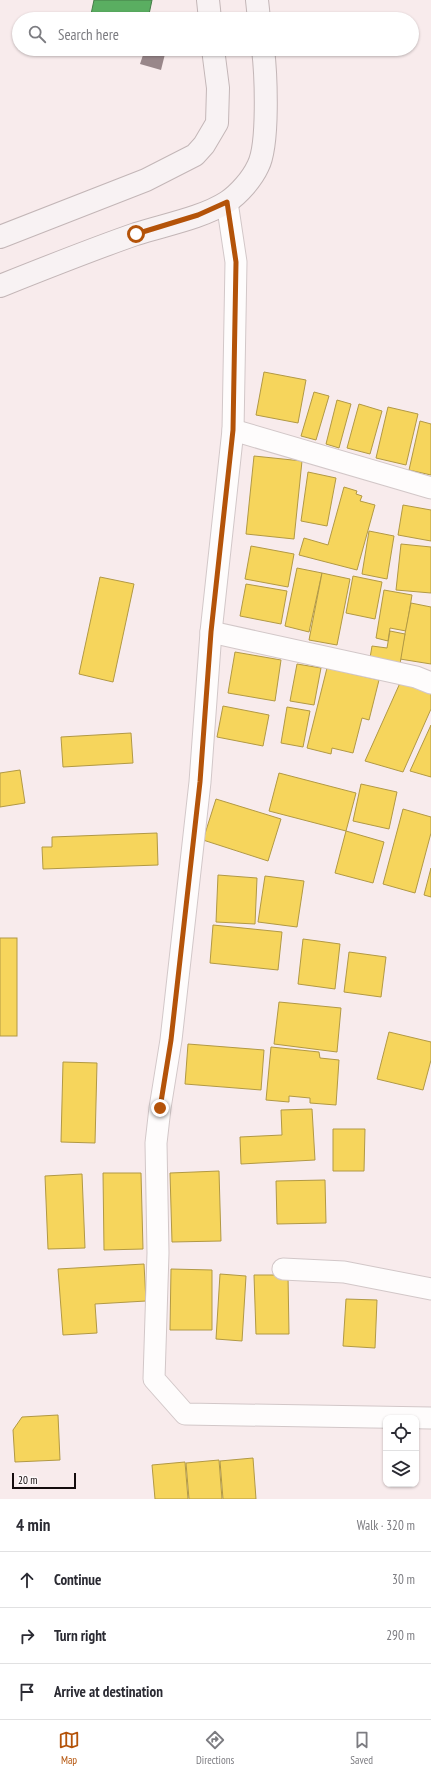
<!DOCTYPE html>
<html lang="en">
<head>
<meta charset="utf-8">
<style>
	body { margin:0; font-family:"PT Sans Narrow",sans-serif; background:#f2f2f3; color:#2b2b33 }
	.controls { position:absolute; right:12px; bottom:12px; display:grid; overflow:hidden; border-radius:8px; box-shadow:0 1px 3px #0004 }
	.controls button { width:36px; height:36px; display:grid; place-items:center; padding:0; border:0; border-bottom:1px solid #e1e1e2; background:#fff; color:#2b2b33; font:20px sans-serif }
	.scale { position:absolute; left:12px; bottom:10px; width:64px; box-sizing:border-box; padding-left:4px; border:2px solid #140c0d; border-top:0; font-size:11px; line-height:14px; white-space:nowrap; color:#140c0d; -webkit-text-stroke:3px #fdf8f9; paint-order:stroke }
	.stop { position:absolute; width:12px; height:12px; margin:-9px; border:3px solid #b45309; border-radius:50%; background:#fff }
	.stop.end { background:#b45309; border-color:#fff; box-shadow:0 1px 4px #0008 }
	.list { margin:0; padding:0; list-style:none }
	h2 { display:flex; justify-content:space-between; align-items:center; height:52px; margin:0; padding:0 16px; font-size:17px }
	h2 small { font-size:13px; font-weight:400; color:#7c7c81 }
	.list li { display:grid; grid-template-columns:26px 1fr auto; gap:12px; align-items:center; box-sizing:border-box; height:56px; padding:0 16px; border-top:1px solid #e1e1e2 }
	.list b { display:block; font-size:15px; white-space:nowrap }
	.list em { font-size:13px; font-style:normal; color:#7c7c81 }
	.icon { flex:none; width:22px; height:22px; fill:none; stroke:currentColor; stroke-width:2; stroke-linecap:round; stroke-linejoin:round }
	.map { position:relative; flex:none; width:431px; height:1499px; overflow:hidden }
	.search { position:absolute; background:#fff; box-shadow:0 1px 3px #0004; left:12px; right:12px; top:12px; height:44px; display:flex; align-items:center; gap:10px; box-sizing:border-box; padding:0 14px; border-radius:22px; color:#7c7c81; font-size:15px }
	.sheet { height:220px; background:#fff }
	nav { display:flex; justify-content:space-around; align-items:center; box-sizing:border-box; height:56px; border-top:1px solid #e1e1e2; background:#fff; font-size:11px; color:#7c7c81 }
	nav a { display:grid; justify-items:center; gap:2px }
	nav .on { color:#b45309 }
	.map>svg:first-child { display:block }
</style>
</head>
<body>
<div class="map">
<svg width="431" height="1499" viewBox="0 0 431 1499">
	<rect width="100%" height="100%" fill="#f8ebec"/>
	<g fill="#f6d55c" stroke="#b29944">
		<path d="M264,372L306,380L298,423L256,415Z"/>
		<path d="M314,392L329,396L316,440L301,436Z"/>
		<path d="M337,400L351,404L339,448L326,444Z"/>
		<path d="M359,404L382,411L370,454L347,448Z"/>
		<path d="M388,407L418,414L406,465L376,458Z"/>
		<path d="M420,421L431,424V475L409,470Z"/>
		<path d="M254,456L302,461L294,539L246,534Z"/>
		<path d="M308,472L336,478L327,526L301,521Z"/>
		<path d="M344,487L357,491L356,494L362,496L360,501L375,505L357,570L299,555L304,538L328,545Z"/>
		<path d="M403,505L431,510V541L398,535Z"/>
		<path d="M369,531L394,536L387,579L362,574Z"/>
		<path d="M401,544L431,547V593L396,590Z"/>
		<path d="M251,546L294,554L288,587L245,579Z"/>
		<path d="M297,568L322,573L309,632L285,626Z"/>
		<path d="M322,573L350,579L337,645L309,640Z"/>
		<path d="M353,576L382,582L375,619L346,613Z"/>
		<path d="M100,577L134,584L113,682L79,674Z"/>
		<path d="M246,584L287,591L281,624L240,616Z"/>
		<path d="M384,590L412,595L406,631L390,628L388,641L376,638Z"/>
		<path d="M411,603L431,607V664L400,659Z"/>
		<path d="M390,631L405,634L400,664L370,658L372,646L387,648Z"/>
		<path d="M235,652L281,660L275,701L228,693Z"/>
		<path d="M297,664L321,668L314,705L290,701Z"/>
		<path d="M327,668L379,680L369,720L362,718L353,753L332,748L331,754L307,748Z"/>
		<path d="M400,683L431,692V709L403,772L365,761Z"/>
		<path d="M223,706L269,715L263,746L217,737Z"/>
		<path d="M287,707L310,711L303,747L281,743Z"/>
		<path d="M431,725V777L410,771Z"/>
		<path d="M131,733L133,763L63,767L61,737Z"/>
		<path d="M20,770L25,803L0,807V773Z"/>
		<path d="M279,773L356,793L346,831L269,811Z"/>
		<path d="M361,784L397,792L389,829L353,821Z"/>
		<path d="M216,799L281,819L268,861L203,840Z"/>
		<path d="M403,809L431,817V833L415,893L383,884Z"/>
		<path d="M346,831L384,842L373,883L335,873Z"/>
		<path d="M157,833L158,865L43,869L42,847H52V837Z"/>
		<path d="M431,868V897L424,895Z"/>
		<path d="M218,875L257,878L255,924L216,922Z"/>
		<path d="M265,876L304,881L297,927L258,922Z"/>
		<path d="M213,925L282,932L278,970L210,963Z"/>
		<rect x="0" y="938" width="17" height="98"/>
		<path d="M303,939L340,944L335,989L298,984Z"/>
		<path d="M349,952L386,957L381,997L344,992Z"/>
		<path d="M279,1002L341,1008L337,1052L274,1044Z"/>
		<path d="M389,1032L431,1042V1060L423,1090L377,1079Z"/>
		<path d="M188,1044L264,1050L261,1090L185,1084Z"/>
		<path d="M271,1047L319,1052L320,1058L339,1060L336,1105L310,1103V1098L289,1096V1102L266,1100Z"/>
		<path d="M63,1062L97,1063L95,1143L61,1142Z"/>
		<path d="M312,1109L315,1160L241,1164L240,1137L282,1135L281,1110Z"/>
		<path d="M333,1129H365L364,1171H333Z"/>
		<path d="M219,1171L221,1241L172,1242L170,1173Z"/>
		<path d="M103,1173H141L143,1249L104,1250Z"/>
		<path d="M82,1174L85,1248L48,1249L45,1176Z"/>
		<path d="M325,1180L326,1223L277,1224L276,1181Z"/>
		<path d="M144,1264L146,1301L95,1304L97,1333L63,1335L58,1269Z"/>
		<path d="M171,1269L212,1270V1330H170Z"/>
		<path d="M220,1274L246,1276L242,1341L216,1339Z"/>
		<path d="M254,1275H288L289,1334H256Z"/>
		<path d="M346,1299L377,1300L375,1348L343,1346Z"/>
		<path d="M58,1415L60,1460L15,1462L13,1430L22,1417Z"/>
		<path d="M253,1458L256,1499H223L220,1461Z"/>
		<path d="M219,1460L222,1499H189L186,1463Z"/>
		<path d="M185,1462L188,1499H155L152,1465Z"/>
	</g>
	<path fill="#5aae61" stroke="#457d48" d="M94,0H152L148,19H90Z"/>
	<path fill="#99878a" d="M145,49L166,50L161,70L140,64Z"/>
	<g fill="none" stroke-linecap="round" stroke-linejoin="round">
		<g stroke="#d2c7c8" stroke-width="23">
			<g id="minor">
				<path d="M227,202L236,262L233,430L211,632L200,782L171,1040L160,1108L156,1143L158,1253L154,1379L185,1414L431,1418"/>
				<path d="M233,430L431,488"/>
				<path d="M211,632L416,677L431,683"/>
				<path d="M283,1269L344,1272L431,1289"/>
			</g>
		</g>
		<g stroke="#c3b6b7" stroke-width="24">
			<g id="major">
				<path d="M208,0L210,19"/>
				<path d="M257,0L259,19"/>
				<path d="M0,237L146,180L195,155L204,145L217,123L218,88L213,49"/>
				<path d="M0,286C45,268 90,250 136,234C164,225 202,218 227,202C239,194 252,179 258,166C269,145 266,74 263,49"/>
			</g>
		</g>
		<use href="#minor" stroke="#fefcfc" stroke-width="21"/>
		<use href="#major" stroke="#f8f2f3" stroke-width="22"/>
	</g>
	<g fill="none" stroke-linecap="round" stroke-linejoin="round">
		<path stroke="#b45309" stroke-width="5" d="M136,234L198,215L227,202L236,262L233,430L211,632L200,782L171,1040L160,1108"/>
	</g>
</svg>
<div class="controls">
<button><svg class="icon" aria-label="locate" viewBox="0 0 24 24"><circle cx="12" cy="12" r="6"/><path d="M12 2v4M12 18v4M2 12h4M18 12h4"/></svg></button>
<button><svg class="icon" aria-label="layers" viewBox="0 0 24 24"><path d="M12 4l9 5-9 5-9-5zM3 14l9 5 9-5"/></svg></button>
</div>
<div class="scale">20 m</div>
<div class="stop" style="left:136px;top:234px"></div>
<div class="stop end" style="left:160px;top:1108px"></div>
<div class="search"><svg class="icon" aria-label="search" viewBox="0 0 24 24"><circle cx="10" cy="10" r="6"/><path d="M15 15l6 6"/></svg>Search here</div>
</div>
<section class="sheet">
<h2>4 min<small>Walk · 320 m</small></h2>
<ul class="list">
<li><svg class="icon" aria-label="ahead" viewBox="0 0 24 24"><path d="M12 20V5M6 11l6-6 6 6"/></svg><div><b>Continue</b></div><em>30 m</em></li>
<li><svg class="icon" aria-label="right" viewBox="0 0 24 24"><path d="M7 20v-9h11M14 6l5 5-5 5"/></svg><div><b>Turn right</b></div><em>290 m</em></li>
<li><svg class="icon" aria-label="arrive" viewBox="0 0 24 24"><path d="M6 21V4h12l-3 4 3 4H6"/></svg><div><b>Arrive at destination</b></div></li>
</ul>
</section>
<nav>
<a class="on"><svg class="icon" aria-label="map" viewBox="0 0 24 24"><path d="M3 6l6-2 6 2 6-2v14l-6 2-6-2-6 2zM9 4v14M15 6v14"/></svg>Map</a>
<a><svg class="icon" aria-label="directions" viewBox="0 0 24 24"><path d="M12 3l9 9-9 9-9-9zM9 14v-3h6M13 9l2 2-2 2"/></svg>Directions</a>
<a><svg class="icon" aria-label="saved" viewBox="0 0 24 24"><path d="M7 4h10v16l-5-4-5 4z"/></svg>Saved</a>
</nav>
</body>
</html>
